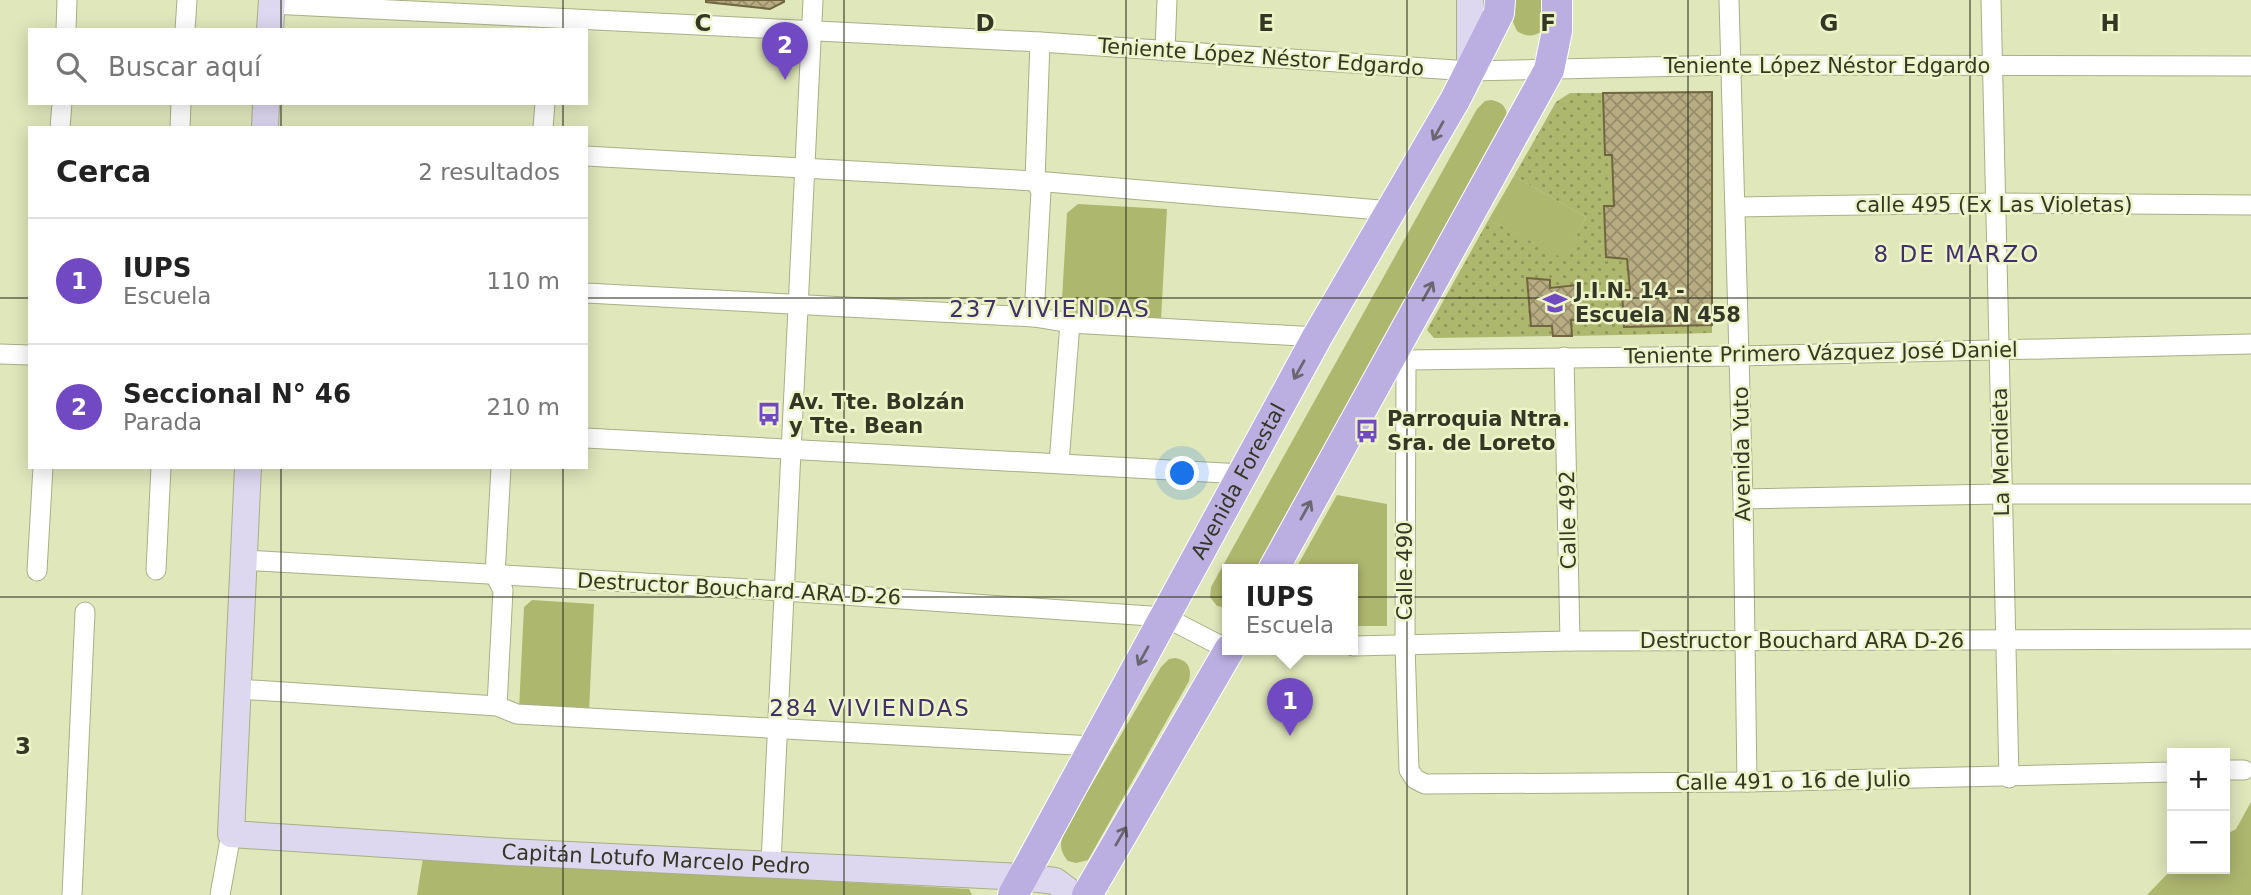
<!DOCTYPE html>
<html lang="es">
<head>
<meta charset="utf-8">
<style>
	body { margin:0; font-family:"DejaVu Sans",sans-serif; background:#f2f2f2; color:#222 }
	.controls { position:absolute; right:21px; bottom:21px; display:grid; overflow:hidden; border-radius:0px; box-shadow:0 4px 18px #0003 }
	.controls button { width:63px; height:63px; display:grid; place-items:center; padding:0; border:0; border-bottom:2px solid #e0e0e0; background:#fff; color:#222; font:35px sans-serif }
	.you { position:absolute; left:1183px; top:474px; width:24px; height:24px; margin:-18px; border:5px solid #fff; border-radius:50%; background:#1a73e8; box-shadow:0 0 0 10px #1a73e833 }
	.badge { display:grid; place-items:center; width:46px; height:46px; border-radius:50%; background:#7149c2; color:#fff; font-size:23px; font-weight:700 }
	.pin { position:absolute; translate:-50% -58px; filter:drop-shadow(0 2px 4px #0008) }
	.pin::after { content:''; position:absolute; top:37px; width:24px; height:21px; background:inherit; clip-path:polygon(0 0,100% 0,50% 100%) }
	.popup { position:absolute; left:1222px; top:564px; width:136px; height:91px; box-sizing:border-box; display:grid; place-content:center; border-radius:0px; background:#fff; filter:drop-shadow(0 2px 5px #0005); font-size:23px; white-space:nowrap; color:#767676 }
	.popup b { font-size:26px; color:#222 }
	.popup::after { content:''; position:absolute; left:50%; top:100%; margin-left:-14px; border:14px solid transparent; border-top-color:#fff }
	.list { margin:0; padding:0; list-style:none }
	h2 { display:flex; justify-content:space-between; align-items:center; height:91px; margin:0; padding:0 28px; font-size:30px }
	h2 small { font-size:23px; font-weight:400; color:#767676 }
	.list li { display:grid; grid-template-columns:46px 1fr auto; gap:21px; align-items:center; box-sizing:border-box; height:126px; padding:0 28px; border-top:2px solid #e0e0e0 }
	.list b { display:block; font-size:26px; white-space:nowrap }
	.list p { margin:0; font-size:23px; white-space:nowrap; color:#767676 }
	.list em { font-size:23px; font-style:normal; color:#767676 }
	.icon { flex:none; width:38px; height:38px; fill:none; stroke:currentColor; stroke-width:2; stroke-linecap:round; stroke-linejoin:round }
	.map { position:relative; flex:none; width:2251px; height:895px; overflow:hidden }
	.search { position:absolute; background:#fff; box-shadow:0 4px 18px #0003; left:28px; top:28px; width:560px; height:77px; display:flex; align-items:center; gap:18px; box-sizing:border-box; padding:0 24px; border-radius:0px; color:#767676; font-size:26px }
	.panel { position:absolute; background:#fff; box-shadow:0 4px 18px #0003; left:28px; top:126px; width:560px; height:343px; border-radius:0px }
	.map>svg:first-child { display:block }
</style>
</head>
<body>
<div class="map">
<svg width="2251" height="895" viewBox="0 0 2251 895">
	<defs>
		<pattern id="garden-dots" width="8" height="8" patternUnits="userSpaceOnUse" patternTransform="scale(1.75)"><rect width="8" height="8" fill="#aeb76e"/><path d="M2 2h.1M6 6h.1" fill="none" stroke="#8e965a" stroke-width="1.8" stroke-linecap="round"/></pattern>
		<pattern id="building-cross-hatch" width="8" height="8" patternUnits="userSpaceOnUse" patternTransform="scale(1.75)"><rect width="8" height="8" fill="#b8ac82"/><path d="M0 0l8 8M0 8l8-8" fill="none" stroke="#968d6a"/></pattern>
	</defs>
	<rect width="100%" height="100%" fill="#e0e7bb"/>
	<g fill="#aeb76e">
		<path d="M1512,0H1547L1542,31C1533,37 1526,37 1517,31L1512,20Z"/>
		<path d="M1491,100C1504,102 1509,110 1506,122L1256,570H1227V608L1217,606L1210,597L1211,587L1477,109L1485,101Z"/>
		<path d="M1514,176L1586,217L1564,260L1489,219Z"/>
		<path d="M1078,204L1167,209L1161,320L1061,317L1067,213Z"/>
		<path d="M1337,495L1387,504V626H1353V570H1295Z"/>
		<path d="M532,600L594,604L589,712L519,709L524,607Z"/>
		<path d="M1175,658C1188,660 1192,668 1189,681L1088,860L1076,863L1068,861C1057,848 1061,840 1067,826L1161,667L1169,659Z"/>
		<path d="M2251,802V895H2147L2172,869H2225V835L2236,829Z"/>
		<path d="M423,858L969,889L972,895H417Z"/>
	</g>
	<path fill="url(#garden-dots)" d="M1570,93H1603L1605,154L1612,155L1614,206L1604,207L1606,257L1627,259L1712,325V333L1572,336L1571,320L1582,318L1577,286L1550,288L1549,280L1527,278L1531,326H1552L1553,336L1434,338L1427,330L1489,219L1564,259L1586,217L1514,176L1556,102Z"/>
	<g fill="url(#building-cross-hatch)" stroke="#71663f" stroke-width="2">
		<path d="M706,0H784V2L770,9L706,2Z"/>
		<path d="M1712,92V325L1624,327L1622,290H1630L1627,259L1606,257L1604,206H1614L1612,155H1605L1603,93Z"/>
		<path d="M1527,278L1550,280V288L1577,285L1582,319L1571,320L1572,336H1553L1552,326H1531Z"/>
	</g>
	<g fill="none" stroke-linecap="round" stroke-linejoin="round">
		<g stroke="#a9af85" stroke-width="21">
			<g id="street">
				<path d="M1729,0L1743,499L1747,782"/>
				<path d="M1991,0L2009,778"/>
				<path d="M271,4L1040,42L1470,71L1732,65L2251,66"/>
				<path d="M66,30L67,0"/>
				<path d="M185,30L187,0"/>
				<path d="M1165,51L1167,0"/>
				<path d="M60,128L62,103"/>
				<path d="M180,128L181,103"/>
				<path d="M543,128L545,103"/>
				<path d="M586,156L1035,181L1392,211"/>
				<path d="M1736,207L1995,203L2251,205"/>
				<path d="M586,293L1034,317L1070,323L1317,337"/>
				<path d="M1034,317L1041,191L1035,181L1040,42"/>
				<path d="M1397,353L1406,360L1739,356L2251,344"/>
				<path d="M0,354L30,355"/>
				<path d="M1564,357L1570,641"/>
				<path d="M1406,360L1405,645L1409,770L1415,779L1425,784L1747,782L2172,772"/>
				<path d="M586,438L1242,474"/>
				<path d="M1059,463L1070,323"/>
				<path d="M1743,499L2001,494H2251"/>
				<path d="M243,560L784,591L1165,617L1227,649"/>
				<path d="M156,570L161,467"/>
				<path d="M37,571L43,467"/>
				<path d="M1353,646L1570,641L2251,639"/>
				<path d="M238,689L497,706L517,714L1093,746"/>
				<path d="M497,706L503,590L495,575L501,467"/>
				<path d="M2225,770H2244"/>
				<path d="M771,863L813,0"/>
				<path d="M72,895L85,612"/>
				<path d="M220,895L231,834"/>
			</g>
		</g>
		<g stroke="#a9af85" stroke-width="28">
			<g id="secondary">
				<path d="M1470,0V71"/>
				<path d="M270,30L272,0"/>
				<path d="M265,128L266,103"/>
				<path id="s1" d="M248,467L231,834L508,852L1022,877L1055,881L1074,895"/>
			</g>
		</g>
		<g stroke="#fff" stroke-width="32">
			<g id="primary">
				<path d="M1273,570L1549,70L1557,31V0"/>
				<path id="s2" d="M1013,895L1317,337L1455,100L1499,13L1500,0"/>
				<path d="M1087,895L1229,650"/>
			</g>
		</g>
		<use href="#street" stroke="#fff" stroke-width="19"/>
		<use href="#secondary" stroke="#ddd7f0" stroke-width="26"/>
		<use href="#primary" stroke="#bbafe2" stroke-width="30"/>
	</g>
	<defs><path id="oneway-shaft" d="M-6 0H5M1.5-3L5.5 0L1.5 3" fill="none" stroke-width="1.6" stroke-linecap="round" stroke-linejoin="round" transform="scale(1.75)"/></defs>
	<g stroke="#6a6771">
		<use href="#oneway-shaft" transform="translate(1438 131) rotate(119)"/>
		<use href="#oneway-shaft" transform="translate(1428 291) rotate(-61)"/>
		<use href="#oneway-shaft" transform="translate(1299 370) rotate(119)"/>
		<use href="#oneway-shaft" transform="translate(1306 510) rotate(-61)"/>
		<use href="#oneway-shaft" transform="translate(1143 656) rotate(119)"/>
		<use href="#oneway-shaft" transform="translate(1121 836) rotate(-60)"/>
	</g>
	<path fill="none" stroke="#343725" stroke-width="2" stroke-opacity="0.55" d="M281,0V30M563,0V30M844,0V895M1126,0V895M1407,0V895M1688,0V895M1970,0V895M281,103V128M563,103V128M0,298H30M586,298H2251M281,467V895M563,467V895M0,597H2251"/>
	<defs>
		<g id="school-bare" transform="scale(1.89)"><path d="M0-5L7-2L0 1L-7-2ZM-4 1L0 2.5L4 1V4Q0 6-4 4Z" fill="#7149c2" stroke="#edf4c8" stroke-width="2.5" paint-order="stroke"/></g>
		<g id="bus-bare" transform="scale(1.89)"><path d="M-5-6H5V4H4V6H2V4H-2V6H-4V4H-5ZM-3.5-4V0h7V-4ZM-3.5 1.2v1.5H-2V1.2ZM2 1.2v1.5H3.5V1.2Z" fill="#7149c2" stroke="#edf4c8" stroke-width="2.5" paint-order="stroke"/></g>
	</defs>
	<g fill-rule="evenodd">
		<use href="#school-bare" x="1555" y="303"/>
		<use href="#bus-bare" x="769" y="414"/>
		<use href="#bus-bare" x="1367" y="431"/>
	</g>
	<g text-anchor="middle" stroke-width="5" stroke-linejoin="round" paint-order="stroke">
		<g font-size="21" fill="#343725" stroke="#edf4c8">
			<text transform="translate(1261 57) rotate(4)" y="7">Teniente López Néstor Edgardo</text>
			<text x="1827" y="73">Teniente López Néstor Edgardo</text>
			<text x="1994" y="212">calle 495 (Ex Las Violetas)</text>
			<text transform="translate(1821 353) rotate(-1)" y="7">Teniente Primero Vázquez José Daniel</text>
			<text transform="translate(2001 452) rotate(-91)" y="7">La Mendieta</text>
			<text transform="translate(1742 454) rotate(-91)" y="7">Avenida Yuto</text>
			<text dy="7" stroke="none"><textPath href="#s2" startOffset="471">Avenida Forestal</textPath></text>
			<text transform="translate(1568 520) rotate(-91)" y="7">Calle 492</text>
			<text transform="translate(1405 571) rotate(-90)" y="7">Calle 490</text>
			<text transform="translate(739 589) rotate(3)" y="7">Destructor Bouchard ARA D-26</text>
			<text x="1802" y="648">Destructor Bouchard ARA D-26</text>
			<text transform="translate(1793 781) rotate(-1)" y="7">Calle 491 o 16 de Julio</text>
			<text dy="7" stroke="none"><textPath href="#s1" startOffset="793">Capitán Lotufo Marcelo Pedro</textPath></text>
		</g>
		<g font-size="21" font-weight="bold" fill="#343725" stroke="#edf4c8" text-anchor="start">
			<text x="1575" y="298">J.I.N. 14 -<tspan x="1575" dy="24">Escuela N 458</tspan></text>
			<text x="789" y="409">Av. Tte. Bolzán<tspan x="789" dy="24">y Tte. Bean</tspan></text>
			<text x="1387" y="426">Parroquia Ntra.<tspan x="1387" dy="24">Sra. de Loreto</tspan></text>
		</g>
		<g font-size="23" letter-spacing="2" fill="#402f6a" stroke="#edf4c8">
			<text x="1957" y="262">8 DE MARZO</text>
			<text x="1050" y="317">237 VIVIENDAS</text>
			<text x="870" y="716">284 VIVIENDAS</text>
		</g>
	</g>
	<g font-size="23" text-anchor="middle" font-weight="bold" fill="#343725" stroke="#edf4c8" stroke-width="5" stroke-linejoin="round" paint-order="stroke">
		<text x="703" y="31">C</text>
		<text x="985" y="31">D</text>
		<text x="1266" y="31">E</text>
		<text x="1548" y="31">F</text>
		<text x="1829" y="31">G</text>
		<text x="2110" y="31">H</text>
		<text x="23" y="754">3</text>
	</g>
</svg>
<div class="controls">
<button>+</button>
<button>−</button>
</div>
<div class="you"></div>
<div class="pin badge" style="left:1290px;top:736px">1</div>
<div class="popup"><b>IUPS</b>Escuela</div>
<div class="pin badge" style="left:785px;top:80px">2</div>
<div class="search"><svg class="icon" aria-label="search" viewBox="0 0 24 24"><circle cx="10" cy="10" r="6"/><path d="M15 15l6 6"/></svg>Buscar aquí</div>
<section class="panel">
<h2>Cerca<small>2 resultados</small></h2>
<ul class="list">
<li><span class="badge">1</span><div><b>IUPS</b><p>Escuela</p></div><em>110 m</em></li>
<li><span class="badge">2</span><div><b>Seccional N° 46</b><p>Parada</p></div><em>210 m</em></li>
</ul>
</section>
</div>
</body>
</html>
